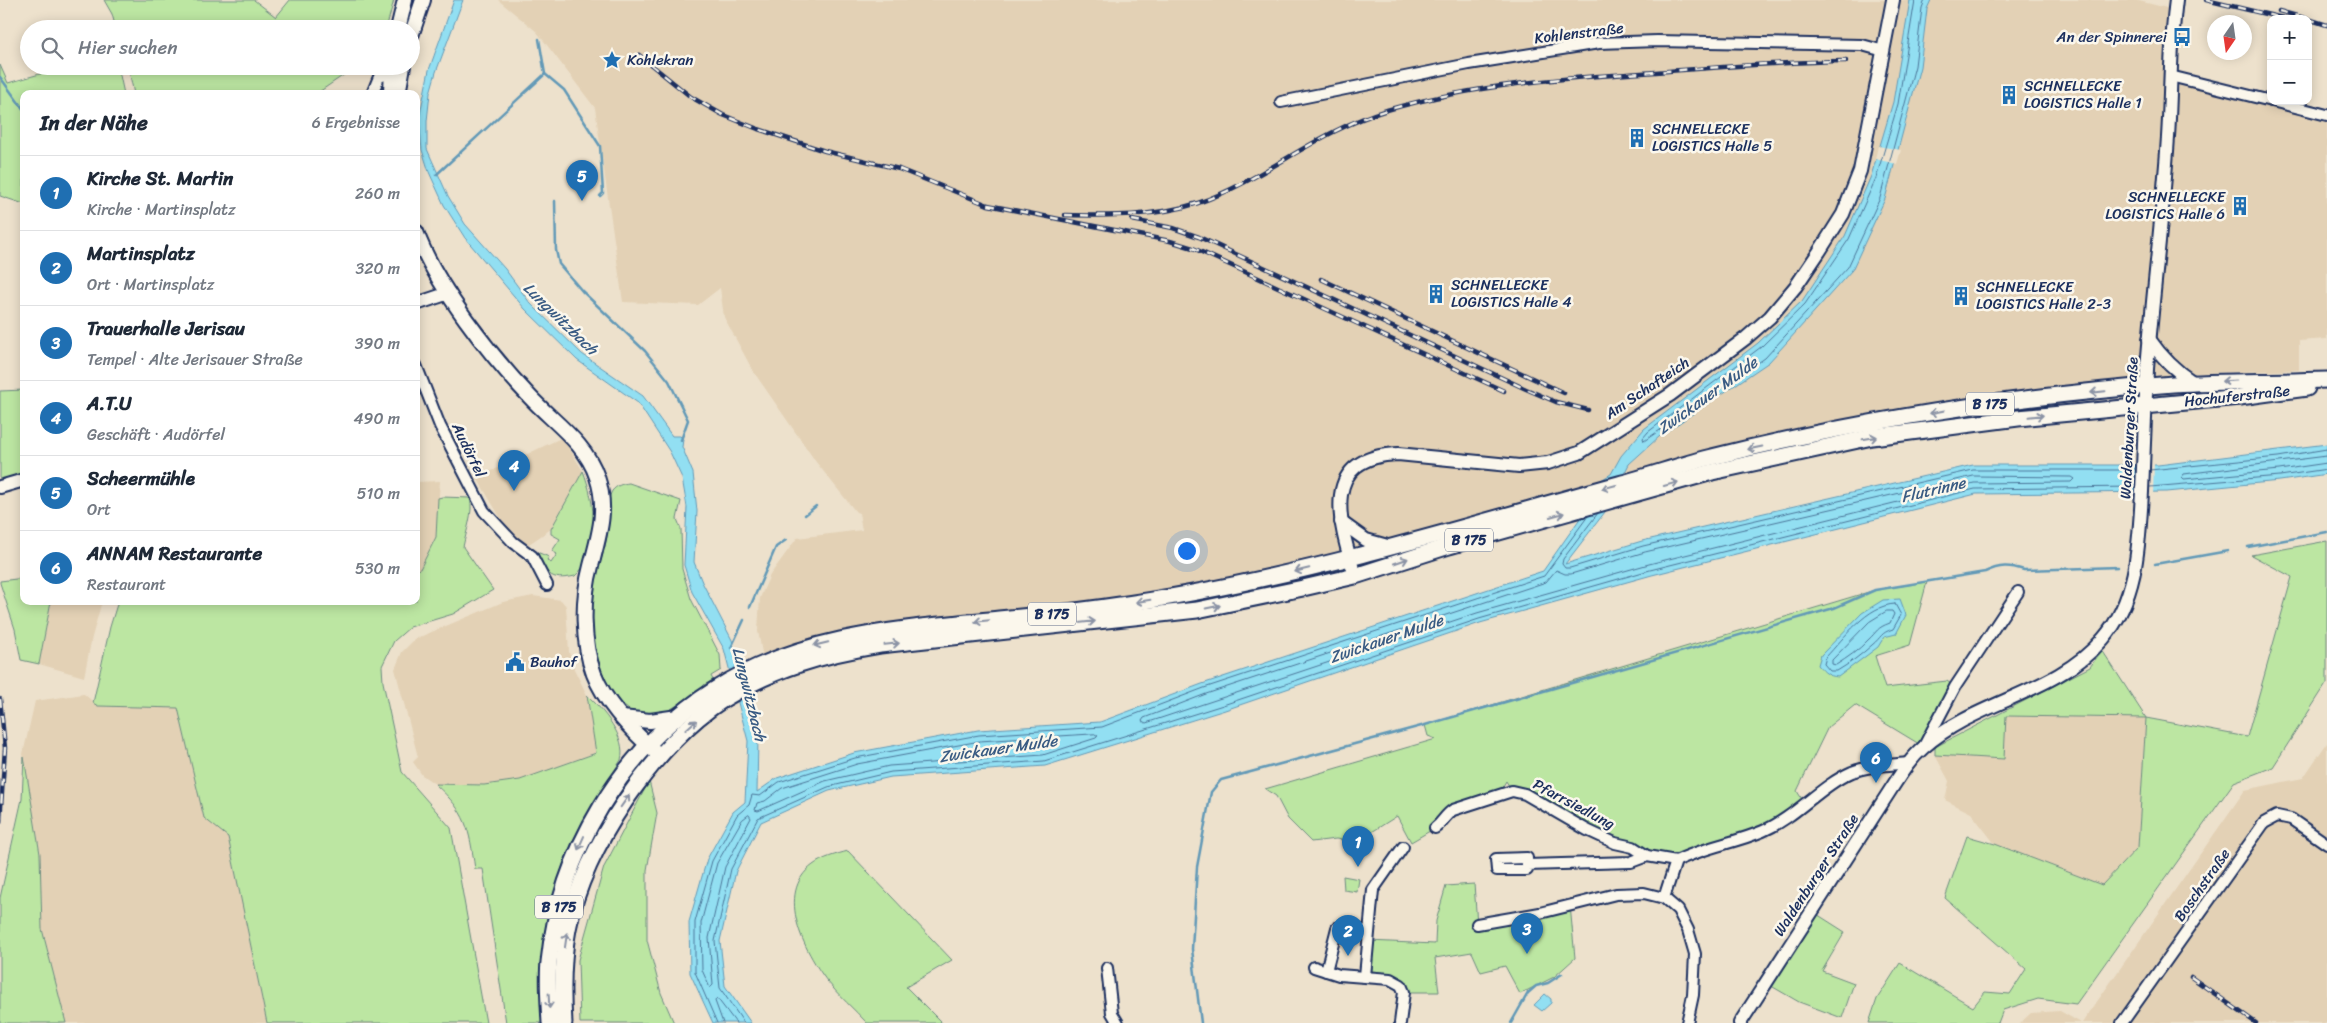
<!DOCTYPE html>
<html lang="de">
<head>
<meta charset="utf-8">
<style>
	body { margin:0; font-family:Sriracha,sans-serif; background:#f2f2f3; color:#1f2937 }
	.controls { position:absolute; right:15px; top:15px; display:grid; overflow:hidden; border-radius:10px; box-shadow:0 2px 12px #0003 }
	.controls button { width:45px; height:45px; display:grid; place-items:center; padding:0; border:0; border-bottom:1px solid #e0e1e3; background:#fff; color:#1f2937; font:25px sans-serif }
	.compass { position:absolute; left:2207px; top:15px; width:45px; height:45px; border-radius:50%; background:#fff; box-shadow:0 2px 12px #0003; rotate:193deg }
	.you { position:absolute; left:1186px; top:550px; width:18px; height:18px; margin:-12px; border:4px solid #fff; border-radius:50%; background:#1a73e8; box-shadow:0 0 0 8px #1a73e833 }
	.badge { display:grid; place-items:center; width:32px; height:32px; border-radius:50%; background:#1f6fb2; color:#fff; font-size:16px; font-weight:700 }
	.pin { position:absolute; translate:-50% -41px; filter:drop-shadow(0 1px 2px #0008) }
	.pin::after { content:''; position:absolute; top:26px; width:18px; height:15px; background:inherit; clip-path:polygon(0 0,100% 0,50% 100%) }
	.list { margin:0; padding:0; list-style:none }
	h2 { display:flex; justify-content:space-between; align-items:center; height:65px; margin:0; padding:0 20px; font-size:21px }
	h2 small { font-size:16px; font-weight:400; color:#747a83 }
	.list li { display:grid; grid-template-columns:32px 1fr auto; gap:15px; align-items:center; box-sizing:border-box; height:75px; padding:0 20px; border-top:1px solid #e0e1e3 }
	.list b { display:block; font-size:19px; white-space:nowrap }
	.list p { margin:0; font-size:16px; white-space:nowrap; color:#747a83 }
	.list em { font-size:16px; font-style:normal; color:#747a83 }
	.icon { flex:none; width:28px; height:28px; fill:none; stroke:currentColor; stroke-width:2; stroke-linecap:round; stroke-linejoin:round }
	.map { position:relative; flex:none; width:2327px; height:1023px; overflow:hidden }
	.search { position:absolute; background:#fff; box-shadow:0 2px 12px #0003; left:20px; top:20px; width:400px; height:55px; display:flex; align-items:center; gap:12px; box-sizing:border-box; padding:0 18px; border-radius:28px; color:#747a83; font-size:19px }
	.panel { position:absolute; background:#fff; box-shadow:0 2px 12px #0003; left:20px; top:90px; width:400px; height:515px; border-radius:10px }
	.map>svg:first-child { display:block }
</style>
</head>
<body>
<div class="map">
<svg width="2327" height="1023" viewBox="0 0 2327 1023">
	<rect width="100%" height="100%" fill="#ede1cc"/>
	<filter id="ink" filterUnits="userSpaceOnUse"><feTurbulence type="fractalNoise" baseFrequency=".02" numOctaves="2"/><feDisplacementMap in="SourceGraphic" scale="10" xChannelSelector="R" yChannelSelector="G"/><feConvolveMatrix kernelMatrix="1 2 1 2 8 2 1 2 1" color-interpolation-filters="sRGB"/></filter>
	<g filter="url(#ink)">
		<g fill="#e3d1b5">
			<path d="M498,0H2135L2175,10L2171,76L2327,117V339L2299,341V370L2200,373L2099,384L1968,403L1435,530L1255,576L1092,602L861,627L828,634L763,658L758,631L760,598L770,575L797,538L862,530L859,513L856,512L816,462L753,371L724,317L720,288L698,305L623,302L595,108L537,32Z"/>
			<path d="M561,438L569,448L583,471L551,529L526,546L503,522L477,478Z"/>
			<path d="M440,481L436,537L420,570H416V482Z"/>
			<path d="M533,596L561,600L566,606L569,652L574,669L587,695L596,753L520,780L484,785L435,784L422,775L413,762L418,757L395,669L402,652L415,639L503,602Z"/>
			<path d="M51,601H102L92,637L84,677L39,664Z"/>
			<path d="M84,694L98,706L178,708L204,818L228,837L267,1023H66L42,929L40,853L23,754L35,701Z"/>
			<path d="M2005,716L2146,718L2138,847L2102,885L1995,844L1971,813L1945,800L1949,781L1935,755L2004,759Z"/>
			<path d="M2327,743V1023H2082L2245,790L2303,778Z"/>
			<path d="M2060,1011L2081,1023H2020L2031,1013Z"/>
		</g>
		<g fill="#bce6a2" stroke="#6c8a80">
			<path d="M104,0H254L276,17L290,0H394L386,29H116L112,14Z"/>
			<path d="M0,65L8,83L68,66H118L124,94H24V204L0,196Z"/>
			<path d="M128,66H357L316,94H134Z"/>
			<path d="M24,390V474L0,482V391Z"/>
			<path d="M583,471C595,500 602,553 575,576C549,582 546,573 537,552L549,557L547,560L551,563L557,554L552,551L560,539L551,534V529Z"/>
			<path d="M629,483L681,501L677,519L681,529L682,569L691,599L720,655L721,670L711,676L713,680L704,685L702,691C689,697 664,716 651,716C604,717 589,639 592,603C593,580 603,559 607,536C609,523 605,503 612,491C617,485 622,484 629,483Z"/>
			<path d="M442,497L470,498C474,511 466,532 463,547L493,590L453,614L410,627L394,641L382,666L383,682L402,772L451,828L486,1023H267L228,837L204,818L178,708L98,706L93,703L110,627L118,601H416V570L420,569L436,537L438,498Z"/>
			<path d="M2327,541V683L2273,767L2234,782L2076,1004L2038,999L2003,1010L1998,1023H1869L1877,999L1900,963L1973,1007L1985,992L2010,994L2026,969L1945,898L1967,836L1995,844L2102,885L2138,847L2146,718L2006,716L2004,759L1935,755V747L2090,667L2102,650L2146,718L2247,737L2292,577L2251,555Z"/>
			<path d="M24,578V601H51L39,664L21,660L15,629L0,583V581Z"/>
			<path d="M1927,582L1910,645L1875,656L1885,688L1947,681L1955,687L1924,747L1855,705L1828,727L1797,791L1805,804L1782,821L1676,861L1647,856L1512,791L1506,781L1499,793L1452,808L1435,828L1411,842L1397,816L1356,842L1336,839L1311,842L1288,819L1276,796L1265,789L1436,739L1428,736L1425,725L1875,590Z"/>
			<path d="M587,695C603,710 627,737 621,760C609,779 597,797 586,816C549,879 539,951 542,1023H506L483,869H475C469,828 467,813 435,784L484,785L520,780L596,753Z"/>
			<path d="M24,757L40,854L42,929L66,1023H0V898L22,799Z"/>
			<path d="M649,781L657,813L647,870V940L661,993L674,1023H580L578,960L604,867Z"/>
			<path d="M848,851L952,960L906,987L942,1023H867C854,1009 839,996 827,981C805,952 774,893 813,865C822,858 837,854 848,851Z"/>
			<path d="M1343,876L1359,879L1357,892L1344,890Z"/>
			<path d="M1474,884L1477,924L1570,905L1575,958L1554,977L1520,994L1505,966L1481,972L1472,952L1435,958L1439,992H1404L1401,985L1365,976L1368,941L1435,944L1436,921L1446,886Z"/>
			<path d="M1812,911L1845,932L1822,971L1854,983L1842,1018L1799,1002L1766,983Z"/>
		</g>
		<g fill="#92dff2" stroke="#6299b7">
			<path d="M454,0H463L436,72L430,93L427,121V149L448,196L465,224L505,269L530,303L582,354L643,396L672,436H680L683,439L682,447L693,473L697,511L694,562L702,582L732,640L750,707L758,738L757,792L777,778L854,753L978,730L1100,722L1202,684L1543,571L1581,517L1601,480L1611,474L1621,456L1644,429L1758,343L1802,301L1845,236L1871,176L1893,102L1910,0H1931L1927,9L1920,67L1885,199L1852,270L1769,362L1660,436L1629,464L1605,512L1565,564L1642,541L1973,465H2158L2327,444V474L2280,481L2167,492L1976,494L1652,575L1480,623L1225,710L1045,766L891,777L829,791L761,822L736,871L720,941L725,986L751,1023H713L690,973L689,922L707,859L733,812L745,802L748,741L724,649L692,592L684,565L687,507L682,478L670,452L638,403L577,360L525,309L465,238L444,205L429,172L422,150L419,119L429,70Z"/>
			<path d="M1900,599L1906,615L1896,634L1884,637L1878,647L1838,677C1828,676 1825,673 1818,665L1821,655L1862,613L1883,600Z"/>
			<path d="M1545,994L1551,999V1003L1542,1011L1534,1005Z"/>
		</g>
		<g fill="#ede1cc">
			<path d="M1878,146L1901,150L1897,164L1875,159Z"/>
			<path d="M2136,463H2154L2153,494L2134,495Z"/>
		</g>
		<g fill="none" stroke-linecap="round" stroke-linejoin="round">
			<g stroke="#4b7599" stroke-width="1">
				<path d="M1915,0L1898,104L1876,178L1849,239L1805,304L1761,347L1648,432L1643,438L1644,441L1765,358L1848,267L1880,198L1915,66L1922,8L1925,0"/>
				<path d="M2327,456L2184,474L2182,477L2184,479L2279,470L2327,463"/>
				<path d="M2150,470L2278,457L2327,449"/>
				<path d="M1974,476L2071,477L2074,479L2071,482L1974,483L1649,564L1477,613L1146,723L1142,721L1144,718L1206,694L1546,582L1556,570L1565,574H1571L1645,552Z"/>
				<path d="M2150,487L2280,476L2327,469"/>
				<path d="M1598,513L1563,559L1562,564L1565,568H1570L1643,546L1973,470H2135"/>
				<path d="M1895,604L1901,615L1893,629C1880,633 1882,637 1872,645C1861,655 1849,664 1837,671H1830L1824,664L1826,657C1844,638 1867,605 1895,604Z"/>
				<path d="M1887,611H1892L1894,614L1890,623C1876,628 1878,631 1868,640C1859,650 1847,658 1836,665L1832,664V660L1869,622Z"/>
				<path d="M1095,734L1098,736L1096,738L1043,755L889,766L825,781L758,811L755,810L757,803L765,801L782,788L857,764L980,741Z"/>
				<path d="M749,815L751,818L725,867L709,938L713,985L710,988L702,970L701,923L717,863L742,820Z"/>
				<path d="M717,1023L695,972V922L712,861L737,815L749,805L752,795L760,796L779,782L855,758L979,735L1102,727L1204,688L1544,576L1588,516"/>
				<path d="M723,1023L715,1001L717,998L736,1023"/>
				<path d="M744,1023L720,988L715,941L731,869L758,818L828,787L891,772L1044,761L1223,705L1479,619L1650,570L1975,489L2135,487"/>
			</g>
			<g stroke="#6299b7" stroke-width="2.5">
				<path d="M539,39L545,74L564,90L600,146L603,193L600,196"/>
				<path d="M0,77L24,110"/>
				<path d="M436,175L545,74"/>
				<path d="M555,201L556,250L559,264L582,291L645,351L669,381L688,420L681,440"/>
				<path d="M805,515L816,506"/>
				<path d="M2248,547L2327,532"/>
				<path d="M2155,564L2228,551"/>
				<path d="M750,607L776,547L786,540"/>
				<path d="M731,648L744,620"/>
				<path d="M1201,1023L1192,949L1197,867L1211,792L1221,780L1425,725L1834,608L1875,590L1985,572C2000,565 2009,565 2024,570L2118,567"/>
				<path d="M1511,1023L1528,993L1536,986L1548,983L1562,974"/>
			</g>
			<g stroke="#1b2f5e" stroke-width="14">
				<g id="minor">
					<path d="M2170,76L2271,101"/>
					<path d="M372,94L379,77L391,73"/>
					<path d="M2272,101L2327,115"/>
					<path d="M1281,102L1469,64L1599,43L1657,41L1862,45L1884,51"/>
					<path d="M416,365L440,426L484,511L513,542L532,556L547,585"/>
					<path d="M1924,746L1955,687L2018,592"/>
					<path d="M1435,828C1443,822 1445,815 1453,810L1512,791L1525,794L1587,830L1615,843L1633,847L1647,856L1676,861"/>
					<path d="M1527,865V858L1496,859L1497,870H1527V865L1631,862L1647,856"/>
					<path d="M1664,898L1676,861C1704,847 1735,843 1763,831C1796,817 1820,786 1852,772C1870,765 1890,765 1909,763"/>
					<path d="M1477,924L1540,913L1616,894L1644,893L1664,898L1678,910L1688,930L1695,954L1693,995L1687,1023"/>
					<path d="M1314,967L1339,975L1390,979L1401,985L1404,992L1400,1023"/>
					<path d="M1107,968L1112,1013L1118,1023"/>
					<path d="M1326,971L1337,928L1368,931"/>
					<path d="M1365,976L1373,890L1403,847"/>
					<path d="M2122,1023L2264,823L2277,816L2291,819L2327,844"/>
				</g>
			</g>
			<g stroke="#1b2f5e" stroke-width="16">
				<g id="tertiary">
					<path d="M416,304L449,293"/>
					<path d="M2149,339C2162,358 2175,371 2194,383"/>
					<path d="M0,487L24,480"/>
					<path d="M1341,522L1366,540L1391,547"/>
					<path d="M1355,576C1339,522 1319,457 1398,454L1519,466L1548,463L1579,453L1670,395L1746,338L1770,317L1796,286L1819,252L1843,214L1860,171L1893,0"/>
					<path d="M1740,1023L1893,786C1902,772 1911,758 1924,747C1977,700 2056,694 2103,639C2138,599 2139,543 2142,492C2144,451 2145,410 2147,369C2153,291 2163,214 2168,137C2171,91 2170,45 2176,0"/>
				</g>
			</g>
			<g stroke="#1b2f5e" stroke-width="18">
				<g id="secondary">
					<path d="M398,29L405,0"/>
					<path d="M411,36L423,0"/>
					<path d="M391,93L392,66"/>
					<path d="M398,94L403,66"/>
					<path d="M416,232C436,286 490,355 530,397C553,422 586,443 597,477C608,509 599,535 591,566C582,599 582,642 594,674C606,705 636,735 660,756"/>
					<path d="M622,718L650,721L678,717"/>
				</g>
			</g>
			<g stroke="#1b2f5e" stroke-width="19">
				<g id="primary">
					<path d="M550,1023C549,1003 547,982 549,962C560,853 621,749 714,690C800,635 900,629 999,619C1064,613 1128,605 1192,593C1337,566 1477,523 1619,484C1649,476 1678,466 1708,458C1860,420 2017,396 2173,384C2225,381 2276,382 2327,380"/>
					<path d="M564,1023C562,991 562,960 568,929C583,848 655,743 724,699C772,669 824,654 880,645L1197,610L1303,588L1355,576L1449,546L1712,472L1872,437L2018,418L2240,397L2307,388"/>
				</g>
			</g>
			<use href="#minor" stroke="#fbf7ec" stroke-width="10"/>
			<use href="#tertiary" stroke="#fbf7ec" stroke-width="12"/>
			<use href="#secondary" stroke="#fbf7ec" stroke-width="14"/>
			<use href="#primary" stroke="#fbf7ec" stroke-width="15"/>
			<g stroke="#1b2f5e" stroke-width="4.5">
				<g id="rail">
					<path d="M2206,0L2287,19"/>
					<path d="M2279,11L2308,19"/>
					<path d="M2308,19L2327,25"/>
					<path d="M639,55L691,97L723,115L758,129L825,151L899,169L988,205L1170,241L1193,248L1504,391"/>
					<path d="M1065,215C1110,216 1155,217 1198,203C1264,180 1317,131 1387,110C1477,84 1563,78 1656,72C1719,67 1782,62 1846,61"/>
					<path d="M1132,220L1173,228L1199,237L1526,389L1556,402L1588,410"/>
					<path d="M1321,279L1564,393"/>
					<path d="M0,699L5,748L0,822"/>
					<path d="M2191,977L2256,1023"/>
				</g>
			</g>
			<use href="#rail" stroke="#fbf7ec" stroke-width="2.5" stroke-dasharray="8" stroke-linecap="butt"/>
		</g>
		<defs><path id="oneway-shaft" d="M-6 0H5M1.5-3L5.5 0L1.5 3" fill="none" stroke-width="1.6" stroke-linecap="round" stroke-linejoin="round" transform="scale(1.25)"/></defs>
		<g stroke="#8b93a5">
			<use href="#oneway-shaft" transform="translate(2229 381) rotate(177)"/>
			<use href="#oneway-shaft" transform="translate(2098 392) rotate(174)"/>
			<use href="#oneway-shaft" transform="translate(1937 412) rotate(169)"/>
			<use href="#oneway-shaft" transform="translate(2036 416) rotate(-6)"/>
			<use href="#oneway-shaft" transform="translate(1870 438) rotate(-10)"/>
			<use href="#oneway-shaft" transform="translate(1755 448) rotate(168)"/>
			<use href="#oneway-shaft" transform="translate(1671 484) rotate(-15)"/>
			<use href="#oneway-shaft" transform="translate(1609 487) rotate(165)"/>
			<use href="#oneway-shaft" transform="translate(1557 515) rotate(-16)"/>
			<use href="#oneway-shaft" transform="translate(1401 561) rotate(-19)"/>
			<use href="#oneway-shaft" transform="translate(1302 570) rotate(167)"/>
			<use href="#oneway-shaft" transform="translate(1143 601) rotate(171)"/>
			<use href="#oneway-shaft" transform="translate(1213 607) rotate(-12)"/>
			<use href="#oneway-shaft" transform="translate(982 621) rotate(174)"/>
			<use href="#oneway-shaft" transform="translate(1088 622) rotate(-6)"/>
			<use href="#oneway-shaft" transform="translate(821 644) rotate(166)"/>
			<use href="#oneway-shaft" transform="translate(892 644) rotate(-6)"/>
			<use href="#oneway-shaft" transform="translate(691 725) rotate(-42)"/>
			<use href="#oneway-shaft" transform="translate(625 801) rotate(-55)"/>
			<use href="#oneway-shaft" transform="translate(581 843) rotate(114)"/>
			<use href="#oneway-shaft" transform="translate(566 940) rotate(-82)"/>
			<use href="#oneway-shaft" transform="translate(549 1001) rotate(87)"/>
		</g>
	</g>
	<defs>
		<g id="bus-bare" transform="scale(1.5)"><path d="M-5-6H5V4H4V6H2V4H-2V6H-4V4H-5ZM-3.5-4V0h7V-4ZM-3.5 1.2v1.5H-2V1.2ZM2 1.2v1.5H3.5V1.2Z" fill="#1f6fb2" stroke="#fbf7ec" stroke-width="2.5" paint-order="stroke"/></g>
		<g id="sight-bare" transform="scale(1.5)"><path d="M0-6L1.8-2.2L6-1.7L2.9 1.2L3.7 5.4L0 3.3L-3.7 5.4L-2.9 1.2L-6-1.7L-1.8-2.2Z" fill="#1f6fb2" stroke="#fbf7ec" stroke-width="2.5" paint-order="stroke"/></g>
		<g id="building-bare" transform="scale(1.5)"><path d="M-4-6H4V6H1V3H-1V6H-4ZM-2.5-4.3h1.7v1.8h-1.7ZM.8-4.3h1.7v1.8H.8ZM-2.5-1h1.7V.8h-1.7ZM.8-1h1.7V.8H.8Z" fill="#1f6fb2" stroke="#fbf7ec" stroke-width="2.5" paint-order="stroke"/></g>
		<g id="civic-bare" transform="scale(1.5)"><path d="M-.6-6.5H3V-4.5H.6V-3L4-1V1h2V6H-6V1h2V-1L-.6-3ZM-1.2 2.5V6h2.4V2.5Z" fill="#1f6fb2" stroke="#fbf7ec" stroke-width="2.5" paint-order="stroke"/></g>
	</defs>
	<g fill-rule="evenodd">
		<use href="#bus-bare" x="2182" y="37"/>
		<use href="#sight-bare" x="612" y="60"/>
		<use href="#building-bare" x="2009" y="95"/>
		<use href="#building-bare" x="1637" y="138"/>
		<use href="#building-bare" x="2240" y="206"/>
		<use href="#building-bare" x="1436" y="294"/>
		<use href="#building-bare" x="1961" y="296"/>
		<use href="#civic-bare" x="515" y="662"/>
	</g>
	<g text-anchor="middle" stroke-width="5" stroke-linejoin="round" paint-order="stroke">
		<g fill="#fbf7ec" stroke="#5e6b89" stroke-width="1">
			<rect x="1966" y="392.5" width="48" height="23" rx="4"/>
			<rect x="1445" y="528.5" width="48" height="23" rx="4"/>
			<rect x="1028" y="602.5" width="48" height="23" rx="4"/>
			<rect x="535" y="895.5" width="48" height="23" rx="4"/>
		</g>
		<g font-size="14" font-weight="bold" fill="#1b2f5e">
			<text x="1990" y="409">B 175</text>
			<text x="1469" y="545">B 175</text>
			<text x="1052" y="619">B 175</text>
			<text x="559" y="912">B 175</text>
		</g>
		<g font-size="15" fill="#1b2f5e" stroke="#fbf7ec">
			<text transform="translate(1579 33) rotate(-7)" y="5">Kohlenstraße</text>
			<text transform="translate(1647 388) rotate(-34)" y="5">Am Schafteich</text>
			<text transform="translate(2237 396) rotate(-6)" y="5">Hochuferstraße</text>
			<text transform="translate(2129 428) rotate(-87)" y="5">Waldenburger Straße</text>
			<text transform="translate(469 450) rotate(64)" y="5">Audörfel</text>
			<text transform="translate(1574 804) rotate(28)" y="5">Pfarrsiedlung</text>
			<text transform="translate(1816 875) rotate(-57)" y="5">Waldenburger Straße</text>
			<text transform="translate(2202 885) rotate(-55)" y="5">Boschstraße</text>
		</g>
		<g font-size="15" fill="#1b2f5e" stroke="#fbf7ec" text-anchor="start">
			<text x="2167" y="42" text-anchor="end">An der Spinnerei</text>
			<text x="627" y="65">Kohlekran</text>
			<text x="2024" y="91">SCHNELLECKE<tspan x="2024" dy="17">LOGISTICS Halle 1</tspan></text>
			<text x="1652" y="134">SCHNELLECKE<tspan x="1652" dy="17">LOGISTICS Halle 5</tspan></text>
			<text x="2225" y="202" text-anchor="end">SCHNELLECKE<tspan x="2225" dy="17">LOGISTICS Halle 6</tspan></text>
			<text x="1451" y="290">SCHNELLECKE<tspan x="1451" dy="17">LOGISTICS Halle 4</tspan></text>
			<text x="1976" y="292">SCHNELLECKE<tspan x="1976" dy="17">LOGISTICS Halle 2-3</tspan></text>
			<text x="530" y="667">Bauhof</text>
		</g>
		<g font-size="16" font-style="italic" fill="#395b83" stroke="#fbf7ec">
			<text transform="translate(561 318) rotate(44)" y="6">Lungwitzbach</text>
			<text transform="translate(1707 395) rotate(-36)" y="6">Zwickauer Mulde</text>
			<text transform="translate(1933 489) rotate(-13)" y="6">Flutrinne</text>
			<text transform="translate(1386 638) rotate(-19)" y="6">Zwickauer Mulde</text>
			<text transform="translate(750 694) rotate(76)" y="6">Lungwitzbach</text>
			<text transform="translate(998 748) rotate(-8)" y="6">Zwickauer Mulde</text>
		</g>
	</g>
</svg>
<div class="controls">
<button>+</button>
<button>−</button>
</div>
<svg class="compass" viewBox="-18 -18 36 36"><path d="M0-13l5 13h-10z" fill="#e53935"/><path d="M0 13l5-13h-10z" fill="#747a83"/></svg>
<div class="you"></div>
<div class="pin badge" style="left:1358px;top:867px">1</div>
<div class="pin badge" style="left:1348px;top:956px">2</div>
<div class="pin badge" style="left:1527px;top:954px">3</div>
<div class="pin badge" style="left:514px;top:491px">4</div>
<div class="pin badge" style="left:582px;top:201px">5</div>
<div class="pin badge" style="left:1876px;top:783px">6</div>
<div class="search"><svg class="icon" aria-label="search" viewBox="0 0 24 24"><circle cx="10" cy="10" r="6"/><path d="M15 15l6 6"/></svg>Hier suchen</div>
<section class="panel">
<h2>In der Nähe<small>6 Ergebnisse</small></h2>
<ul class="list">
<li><span class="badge">1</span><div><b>Kirche St. Martin</b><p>Kirche · Martinsplatz</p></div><em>260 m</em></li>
<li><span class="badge">2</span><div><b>Martinsplatz</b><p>Ort · Martinsplatz</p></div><em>320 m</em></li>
<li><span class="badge">3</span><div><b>Trauerhalle Jerisau</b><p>Tempel · Alte Jerisauer Straße</p></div><em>390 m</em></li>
<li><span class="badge">4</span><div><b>A.T.U</b><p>Geschäft · Audörfel</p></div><em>490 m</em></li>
<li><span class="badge">5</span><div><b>Scheermühle</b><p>Ort</p></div><em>510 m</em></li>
<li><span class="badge">6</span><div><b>ANNAM Restaurante</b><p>Restaurant</p></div><em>530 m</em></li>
</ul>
</section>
</div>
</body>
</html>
